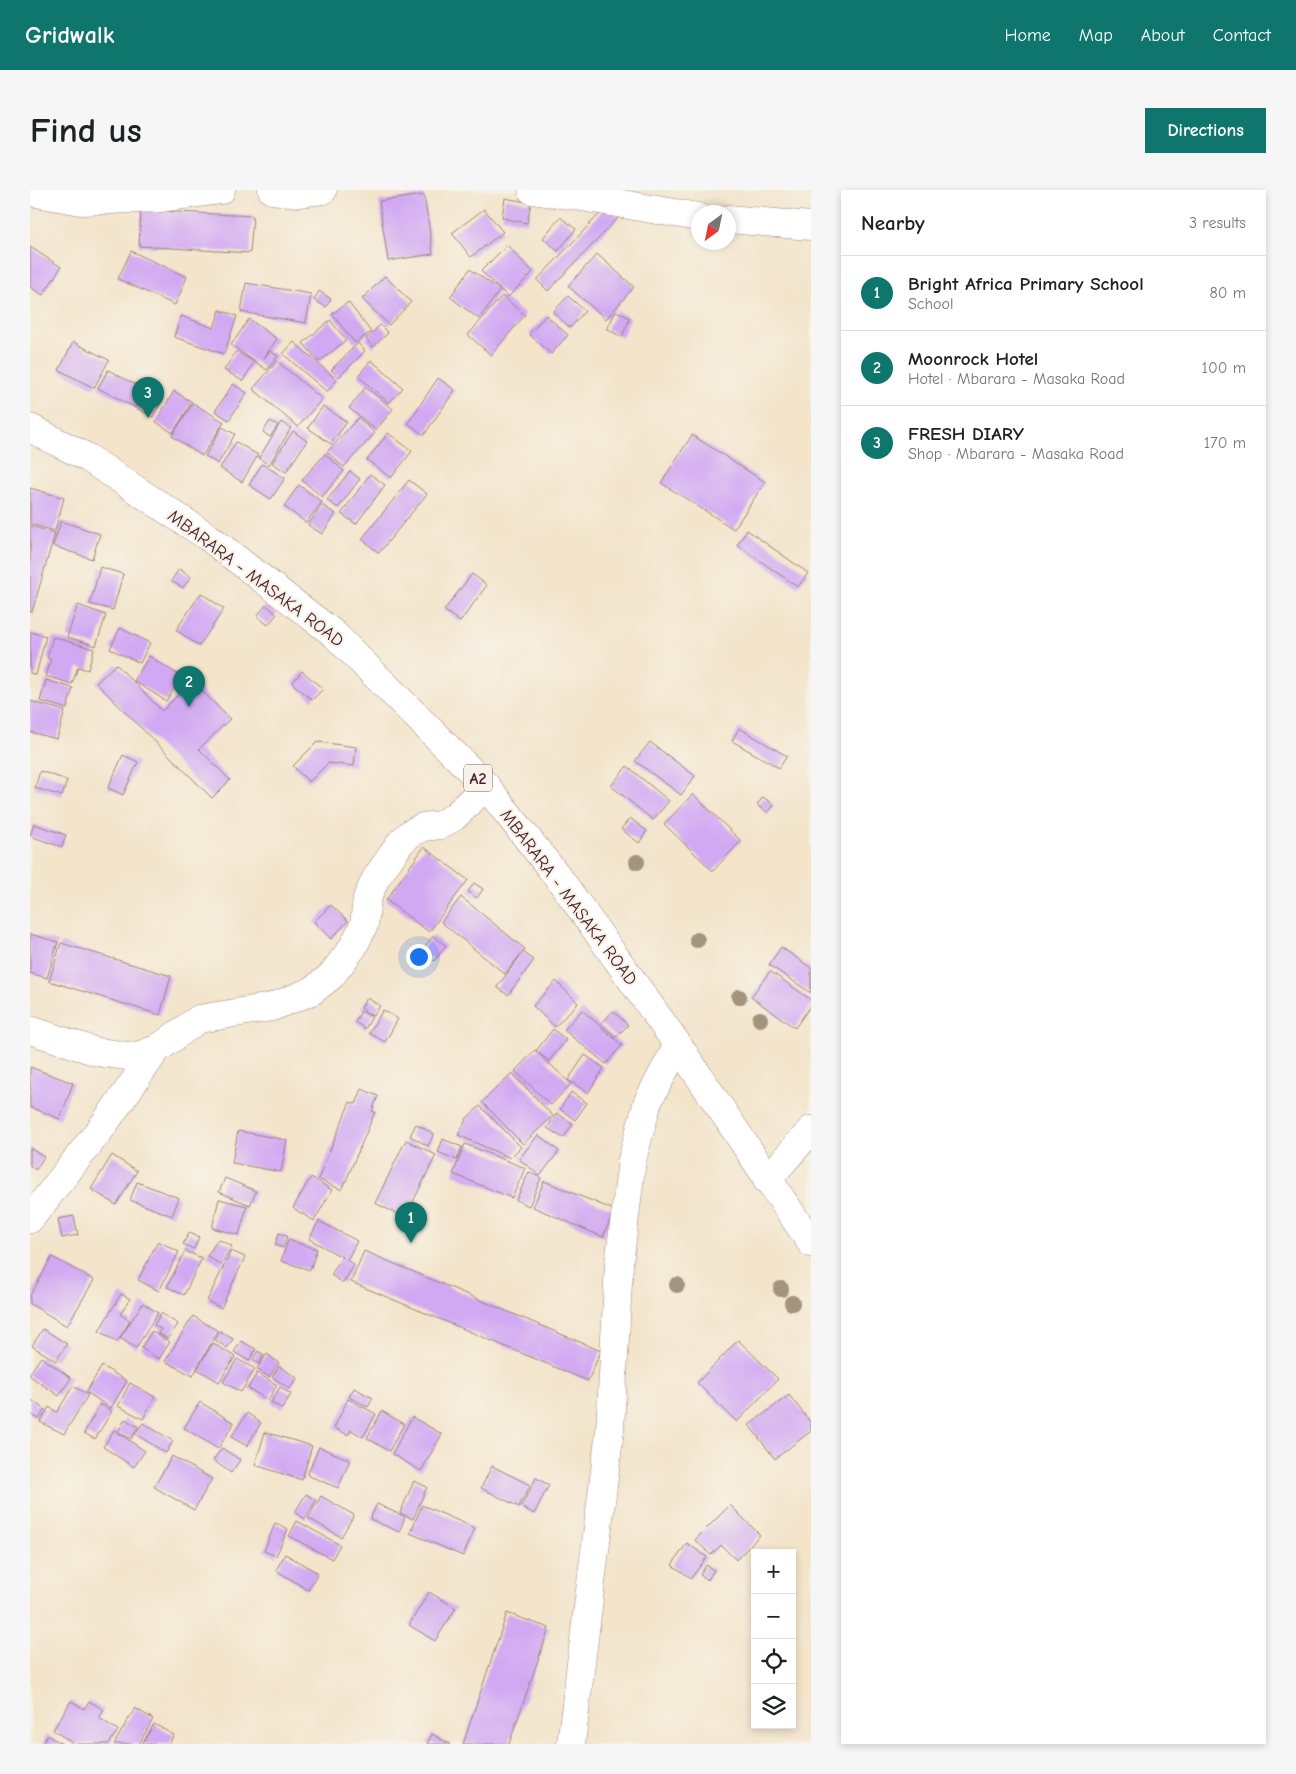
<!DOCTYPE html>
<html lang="en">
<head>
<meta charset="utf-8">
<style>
	body { margin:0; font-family:"Comic Neue",sans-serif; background:#f6f6f6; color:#202124 }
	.controls { position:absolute; right:15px; bottom:15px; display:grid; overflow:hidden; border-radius:0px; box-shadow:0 2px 8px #0003 }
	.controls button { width:45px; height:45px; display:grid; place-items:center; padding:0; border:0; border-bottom:1px solid #e0e0e0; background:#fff; color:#202124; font:25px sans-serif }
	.compass { position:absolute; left:661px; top:15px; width:45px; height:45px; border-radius:50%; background:#fff; box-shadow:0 2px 8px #0003; rotate:213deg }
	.you { position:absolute; left:388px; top:766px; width:18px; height:18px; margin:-12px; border:4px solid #fff; border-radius:50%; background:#1a73e8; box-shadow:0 0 0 8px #1a73e833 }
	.badge { display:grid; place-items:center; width:32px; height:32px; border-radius:50%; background:#0f766e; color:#fff; font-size:16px; font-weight:700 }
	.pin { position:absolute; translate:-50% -41px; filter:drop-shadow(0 1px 2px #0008) }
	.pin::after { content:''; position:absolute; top:26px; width:18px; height:15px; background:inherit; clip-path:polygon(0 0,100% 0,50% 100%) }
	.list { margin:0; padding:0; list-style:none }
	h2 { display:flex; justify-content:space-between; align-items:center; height:65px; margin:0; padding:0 20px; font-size:21px }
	h2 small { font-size:16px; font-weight:400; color:#757577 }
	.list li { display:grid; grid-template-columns:32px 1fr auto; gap:15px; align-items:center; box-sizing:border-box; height:75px; padding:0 20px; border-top:1px solid #e0e0e0 }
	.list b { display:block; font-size:19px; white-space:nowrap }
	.list p { margin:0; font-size:16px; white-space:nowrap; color:#757577 }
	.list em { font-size:16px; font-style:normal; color:#757577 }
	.icon { flex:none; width:28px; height:28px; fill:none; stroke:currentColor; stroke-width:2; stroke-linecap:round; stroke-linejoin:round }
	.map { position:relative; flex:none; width:781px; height:1554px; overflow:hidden; border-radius:0px }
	header { display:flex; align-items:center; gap:30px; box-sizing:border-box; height:70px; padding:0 25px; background:#0f766e; color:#fff }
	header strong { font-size:24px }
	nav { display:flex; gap:28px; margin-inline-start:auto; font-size:18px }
	.intro { display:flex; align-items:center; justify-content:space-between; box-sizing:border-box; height:120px; padding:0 30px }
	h1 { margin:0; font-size:35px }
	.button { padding:12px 22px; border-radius:0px; background:#0f766e; color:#fff; font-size:18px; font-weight:700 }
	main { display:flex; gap:30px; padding:0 30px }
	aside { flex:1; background:#fff; border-radius:0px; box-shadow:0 2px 8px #0003 }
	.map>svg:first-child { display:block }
</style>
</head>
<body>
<header>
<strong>Gridwalk</strong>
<nav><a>Home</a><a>Map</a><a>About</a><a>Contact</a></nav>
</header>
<div class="intro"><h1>Find us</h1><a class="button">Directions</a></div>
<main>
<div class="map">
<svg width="781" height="1554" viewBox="0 0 781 1554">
	<rect width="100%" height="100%" fill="#f7f3e8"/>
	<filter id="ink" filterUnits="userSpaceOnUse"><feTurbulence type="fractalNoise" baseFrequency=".02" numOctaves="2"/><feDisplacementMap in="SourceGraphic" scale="10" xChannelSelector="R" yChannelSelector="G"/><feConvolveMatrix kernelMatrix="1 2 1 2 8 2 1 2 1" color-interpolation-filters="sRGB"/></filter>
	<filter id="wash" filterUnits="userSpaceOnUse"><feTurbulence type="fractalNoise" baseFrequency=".0096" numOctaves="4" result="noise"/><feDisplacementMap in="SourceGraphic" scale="20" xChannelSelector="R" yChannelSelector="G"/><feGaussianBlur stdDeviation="1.12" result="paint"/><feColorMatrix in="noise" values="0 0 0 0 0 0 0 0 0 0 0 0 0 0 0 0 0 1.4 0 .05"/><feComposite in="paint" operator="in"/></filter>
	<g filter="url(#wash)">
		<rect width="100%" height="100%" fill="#f3e4ca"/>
		<g id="blocks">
			<g fill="#d1a9f3">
				<path d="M394,5L403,64L358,71L349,11Z"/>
				<path d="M475,8L501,13L497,33L472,28Z"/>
				<path d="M577,16L589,27L518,101L507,90Z"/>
				<path d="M454,19L473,42L441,67L422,43Z"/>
				<path d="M111,20L223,26L220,63L109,56Z"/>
				<path d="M530,27L546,39L528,61L513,48Z"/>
				<path d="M477,55L503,82L478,107L451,81Z"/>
				<path d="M0,57L31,77L13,105L0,97Z"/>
				<path d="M101,61L157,87L145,115L88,89Z"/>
				<path d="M567,64L604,97L576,129L538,96Z"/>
				<path d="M440,79L470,100L449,129L420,107Z"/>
				<path d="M355,86L381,112L359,135L332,109Z"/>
				<path d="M216,93L281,104L276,133L211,122Z"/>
				<path d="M289,101L301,109L296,117L284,110Z"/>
				<path d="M472,106L495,125L461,165L438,145Z"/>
				<path d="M538,106L555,121L540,138L523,122Z"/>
				<path d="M318,112L341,142L325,153L302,124Z"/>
				<path d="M190,120L207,126L194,164L144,147L151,126L184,138Z"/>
				<path d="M586,121L600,128L592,147L577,139Z"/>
				<path d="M516,125L538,145L521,164L499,144Z"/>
				<path d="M219,129L247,149L233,169L240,161L248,166L237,180L201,155Z"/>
				<path d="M300,130L316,150L289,172L273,153Z"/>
				<path d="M350,135L358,143L343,157L336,149Z"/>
				<path d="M43,152L79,170L64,198L29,180Z"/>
				<path d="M264,152L307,190L297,202L253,164Z"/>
				<path d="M328,153L335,161L309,187L301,180Z"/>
				<path d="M206,161L224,172L213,191L194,180Z"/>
				<path d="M341,170L373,198L359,213L328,186Z"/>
				<path d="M247,171L292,209L268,237L223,199Z"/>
				<path d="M78,180L133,209L123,227L68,198Z"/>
				<path d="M408,188L425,200L394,245L378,233Z"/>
				<path d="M203,194L217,203L199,230L185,221Z"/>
				<path d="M336,197L363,219L346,240L319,218Z"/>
				<path d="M144,201L162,212L143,243L126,232Z"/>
				<path d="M163,213L194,232L172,266L142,246Z"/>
				<path d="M293,216L317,232L301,254L278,238Z"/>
				<path d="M328,228L345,243L314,277L297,262Z"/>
				<path d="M240,231L248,235L240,247L233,242Z"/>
				<path d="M251,232L261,238L239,275L229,268Z"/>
				<path d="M192,237L205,244L188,274L175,266Z"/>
				<path d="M263,241L277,251L256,282L242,273Z"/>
				<path d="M358,243L382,261L361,288L337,270Z"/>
				<path d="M662,245L735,292L704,339L631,293Z"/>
				<path d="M206,252L228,265L212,292L190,278Z"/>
				<path d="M295,264L314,281L292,307L272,290Z"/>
				<path d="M232,274L255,288L241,309L219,295Z"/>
				<path d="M320,281L330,289L308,318L297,310Z"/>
				<path d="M340,284L355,295L326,334L311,324Z"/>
				<path d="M379,290L397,304L349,363L332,349Z"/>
				<path d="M269,295L292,312L276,333L254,316Z"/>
				<path d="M0,298L34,308L25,341L0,334Z"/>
				<path d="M292,315L306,324L292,344L278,335Z"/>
				<path d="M31,331L70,344L62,369L23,356Z"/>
				<path d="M0,336L25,343L2,422H0Z"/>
				<path d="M717,340L778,383L768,397L707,355Z"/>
				<path d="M70,377L93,384L83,420L60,414Z"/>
				<path d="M149,379L161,387L153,398L141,391Z"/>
				<path d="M442,384L457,395L430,432L414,420Z"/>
				<path d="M171,403L194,419L169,456L146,440Z"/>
				<path d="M48,415L76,425L66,456L37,447Z"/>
				<path d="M236,415L247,424L238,435L227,426Z"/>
				<path d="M90,438L120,453L110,473L80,459Z"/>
				<path d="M0,442L16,446L6,485L0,483Z"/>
				<path d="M23,447L64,459L58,480L48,477L42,494L16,486L21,470L17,468Z"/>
				<path d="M119,466L152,487L136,511L104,491Z"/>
				<path d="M86,474L132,521L162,491L200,529L169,559L200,590L182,608L66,493Z"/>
				<path d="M272,481L293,499L282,510L262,493Z"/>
				<path d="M16,490L43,498L37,519L10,511Z"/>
				<path d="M0,511L35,521L27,549L0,542Z"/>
				<path d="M709,538L757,566L749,578L702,551Z"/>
				<path d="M287,552L289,553V552L326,557L324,576L298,573L279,592L263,576Z"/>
				<path d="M620,552L665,586L651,605L605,571Z"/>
				<path d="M93,565L108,572L93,605L78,598Z"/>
				<path d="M597,576L639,611L623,630L581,596Z"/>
				<path d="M10,581L37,590L32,606L5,598Z"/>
				<path d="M663,604L711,651L683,681L634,634Z"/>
				<path d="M733,607L744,615L738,623L727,615Z"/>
				<path d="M600,628L617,641L609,653L591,639Z"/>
				<path d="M4,634L36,645L32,657L0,646Z"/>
				<path d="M394,657L438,690L399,742L356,710Z"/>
				<path d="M444,693L453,699L447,708L438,702Z"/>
				<path d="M431,707L495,759L475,784L411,732Z"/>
				<path d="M301,715L318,731L301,749L284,732Z"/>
				<path d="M0,744L28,752L17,788L0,783Z"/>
				<path d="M403,746L416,756L404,771L391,761Z"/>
				<path d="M31,753L141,786L130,825L19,791Z"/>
				<path d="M751,757L781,778V803L739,775Z"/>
				<path d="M493,762L504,770L478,805L467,797Z"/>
				<path d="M740,781L781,810V815L765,838L721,807Z"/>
				<path d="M526,791L548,813L525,837L503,816Z"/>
				<path d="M337,808L350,816L343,826L331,818Z"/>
				<path d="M353,820L368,829L355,852L339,843Z"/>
				<path d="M552,820L592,855L576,874L534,840Z"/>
				<path d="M331,821L342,827L335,839L325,832Z"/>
				<path d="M583,821L598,835L586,847L571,834Z"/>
				<path d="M523,839L536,850L519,871L506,861Z"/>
				<path d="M505,860L541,894L521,915L485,881Z"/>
				<path d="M555,865L574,878L558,903L538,890Z"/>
				<path d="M0,877L43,893L30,929L0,917Z"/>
				<path d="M482,883L523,926L493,954L452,912Z"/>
				<path d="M332,899L348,906L342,921L345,922L312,1000L288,989L320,912L326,914Z"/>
				<path d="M541,902L557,913L545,930L530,919Z"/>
				<path d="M450,916L491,957L480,968L428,945L437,928Z"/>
				<path d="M527,923L543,934L533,948L517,938Z"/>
				<path d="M386,934L404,944L398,956L380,946Z"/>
				<path d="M208,941L257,950L251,982L202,973Z"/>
				<path d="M508,945L529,961L510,986L489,969Z"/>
				<path d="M413,949L432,957L427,970L408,962Z"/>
				<path d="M376,950L406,965L375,1028L345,1013Z"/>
				<path d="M435,954L495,978L482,1008L423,984Z"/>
				<path d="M0,958L14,967L6,980L0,976Z"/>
				<path d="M82,965L107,981L86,1015L61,999Z"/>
				<path d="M499,982L511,988L499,1016L486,1010Z"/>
				<path d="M281,987L302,1000L284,1031L263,1018Z"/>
				<path d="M195,988L226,1001L220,1015L189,1002Z"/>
				<path d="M514,991L584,1020L573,1047L503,1017Z"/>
				<path d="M107,992L149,1008L142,1026L100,1010Z"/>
				<path d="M189,1009L217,1016L209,1045L182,1038Z"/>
				<path d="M44,1026L48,1045L32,1048L28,1029Z"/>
				<path d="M289,1031L327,1051L317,1070L324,1075L313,1093L301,1085L312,1067L279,1049Z"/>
				<path d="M159,1043L169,1047L164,1059L153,1054Z"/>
				<path d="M249,1043L257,1046L253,1058L245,1055Z"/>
				<path d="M188,1049L202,1056L191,1075L177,1066Z"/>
				<path d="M258,1050L287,1059L280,1080L251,1071Z"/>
				<path d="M128,1051L149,1062L129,1101L108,1090Z"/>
				<path d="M155,1061L172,1068L154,1105L137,1097Z"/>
				<path d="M201,1061L215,1067L191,1118L177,1111Z"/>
				<path d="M334,1061L571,1161L558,1191L321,1092Z"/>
				<path d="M22,1067L64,1090L37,1136L0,1114V1106Z"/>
				<path d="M91,1104L100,1109L90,1124L100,1131L87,1152L69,1141Z"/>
				<path d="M113,1113L128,1123L106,1158L90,1148Z"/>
				<path d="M131,1123L148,1134L138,1149L128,1143L131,1139L124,1135Z"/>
				<path d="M163,1126L188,1141L163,1186L135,1171Z"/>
				<path d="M13,1139L37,1154L26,1171L2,1156Z"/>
				<path d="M122,1141L140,1152L129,1169L111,1158Z"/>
				<path d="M190,1141L203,1149L197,1158L185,1150Z"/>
				<path d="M708,1150L748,1189L707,1232L667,1193Z"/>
				<path d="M211,1151L226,1159L219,1171L204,1162Z"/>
				<path d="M183,1153L205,1167L189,1192L167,1179Z"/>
				<path d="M228,1161L234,1165L229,1174L223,1170Z"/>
				<path d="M237,1164L249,1173L239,1187L227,1179Z"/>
				<path d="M11,1167L41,1188L29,1206L0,1186V1183Z"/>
				<path d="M207,1169L225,1179L211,1202L193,1192Z"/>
				<path d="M72,1176L97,1191L81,1218L56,1202Z"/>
				<path d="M249,1176L267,1188L260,1199L242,1187Z"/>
				<path d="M227,1183L247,1195L238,1210L218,1198Z"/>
				<path d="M100,1193L125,1207L113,1229L88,1216Z"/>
				<path d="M43,1196L58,1205L34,1244L10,1232L19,1217L27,1222Z"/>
				<path d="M250,1197L261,1204L252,1219L241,1212Z"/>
				<path d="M324,1198L343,1208L338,1217L319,1207Z"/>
				<path d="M759,1205L781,1233V1241L745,1269L719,1235Z"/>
				<path d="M0,1209L15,1219L9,1229L0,1224Z"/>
				<path d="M318,1209L346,1224L333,1247L321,1240L318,1245L304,1238Z"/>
				<path d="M170,1212L204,1233L188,1259L154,1238Z"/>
				<path d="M70,1214L82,1221L65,1249L54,1243Z"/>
				<path d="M352,1221L374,1234L359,1261L337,1248Z"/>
				<path d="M217,1223L231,1233L217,1256L201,1247Z"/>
				<path d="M382,1227L412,1244L391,1281L362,1264Z"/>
				<path d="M95,1229L108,1237L101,1249L88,1242Z"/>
				<path d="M113,1233L143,1251L136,1263L105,1244Z"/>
				<path d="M84,1240L115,1261L104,1277L73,1257Z"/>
				<path d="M235,1242L282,1256L272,1290L225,1275Z"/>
				<path d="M289,1257L320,1270L308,1298L277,1285Z"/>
				<path d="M192,1258L210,1270L201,1283L183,1270Z"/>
				<path d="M142,1266L182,1289L164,1320L124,1297Z"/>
				<path d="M462,1276L500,1295L489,1317L451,1298Z"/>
				<path d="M506,1288L519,1295L504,1324L491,1317Z"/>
				<path d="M384,1291L397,1297L383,1329L370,1323Z"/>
				<path d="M276,1304L286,1310L275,1329L265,1322Z"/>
				<path d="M291,1306L324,1325L311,1347L278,1328Z"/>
				<path d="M347,1314L375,1327L369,1342L340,1329Z"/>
				<path d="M392,1315L445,1338L433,1366L380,1343Z"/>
				<path d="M700,1315L730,1345L706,1370L691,1355L681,1365L665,1350Z"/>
				<path d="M267,1331L310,1355L302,1369L259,1346Z"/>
				<path d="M245,1333L258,1339L246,1366L234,1361Z"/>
				<path d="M657,1353L677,1367L661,1388L642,1375Z"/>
				<path d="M255,1364L288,1383L278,1400L246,1380Z"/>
				<path d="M676,1375L684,1380L678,1390L670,1385Z"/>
				<path d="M399,1402L426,1418L405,1451L379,1435Z"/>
				<path d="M477,1423L519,1438L479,1554H433Z"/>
				<path d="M41,1511L54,1519L59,1511L74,1520L69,1528L88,1540L79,1554H44L23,1540Z"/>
				<path d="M105,1518L123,1529L109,1554H84Z"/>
				<path d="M124,1534L144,1545L139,1554H112Z"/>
				<path d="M402,1544L420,1554H397Z"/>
				<path d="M17,1545L32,1554H12Z"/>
			</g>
		</g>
	</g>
	<g filter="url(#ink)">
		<use href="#blocks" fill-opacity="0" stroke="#9e827a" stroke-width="1"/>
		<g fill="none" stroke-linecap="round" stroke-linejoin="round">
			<g stroke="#9e827a" stroke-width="29">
				<g id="minor">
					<path d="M242,0L268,3L293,0"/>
					<path d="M502,0L540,5L668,27"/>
					<path d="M0,2L51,11L132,8L191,0"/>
					<path d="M698,29L781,36"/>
					<path d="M0,840L67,862L105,867L127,859L169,829L242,817L282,801L301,786L323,757L334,735L337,708L346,688L371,652L381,643L393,637L410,635L424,627L456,596"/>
					<path d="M737,990L781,940"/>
					<path d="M0,1029L72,937L127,859"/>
					<path d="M541,1554L580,1240L589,1074L602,970L618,911L648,855"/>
				</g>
			</g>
			<g stroke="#9e827a" stroke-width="29">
				<path id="trunk" d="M0,238L58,268L178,347L304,444L456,596L531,691L648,855L781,1053"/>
			</g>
			<use href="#minor" stroke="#fff" stroke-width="28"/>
			<use href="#trunk" stroke="#fff" stroke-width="28"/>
		</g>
		<g fill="#a3937f">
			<circle cx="607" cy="672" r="8"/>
			<circle cx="667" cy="750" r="8"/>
			<circle cx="709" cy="807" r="8"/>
			<circle cx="730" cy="829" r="8"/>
			<circle cx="647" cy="1095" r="8"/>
			<circle cx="751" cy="1099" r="8"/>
			<circle cx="762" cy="1113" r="8"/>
		</g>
	</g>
	<g text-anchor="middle" stroke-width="4.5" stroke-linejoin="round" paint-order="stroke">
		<rect fill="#f7f3e8" stroke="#7e5f64" stroke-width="1" x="434" y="574.5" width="28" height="27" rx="4"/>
		<g font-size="16" font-weight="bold" fill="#4a1f2b">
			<text x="448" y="594">A2</text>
		</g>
		<g font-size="18" fill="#4a1f2b" stroke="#f7f3e8">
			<text transform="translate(226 388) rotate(37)" y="6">MBARARA - MASAKA ROAD</text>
			<text transform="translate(539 707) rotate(53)" y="6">MBARARA - MASAKA ROAD</text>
		</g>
	</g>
</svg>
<div class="controls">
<button>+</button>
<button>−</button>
<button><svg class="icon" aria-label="locate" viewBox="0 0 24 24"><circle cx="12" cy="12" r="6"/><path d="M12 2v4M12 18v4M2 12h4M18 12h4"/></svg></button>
<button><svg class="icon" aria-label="layers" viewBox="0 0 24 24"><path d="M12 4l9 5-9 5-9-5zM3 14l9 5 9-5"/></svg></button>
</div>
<svg class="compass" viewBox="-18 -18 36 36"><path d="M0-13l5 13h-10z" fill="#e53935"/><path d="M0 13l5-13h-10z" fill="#757577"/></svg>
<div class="you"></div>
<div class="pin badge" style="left:381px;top:1053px">1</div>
<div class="pin badge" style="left:159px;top:517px">2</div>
<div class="pin badge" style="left:118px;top:228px">3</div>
</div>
<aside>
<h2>Nearby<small>3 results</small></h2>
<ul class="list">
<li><span class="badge">1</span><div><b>Bright Africa Primary School</b><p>School</p></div><em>80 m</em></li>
<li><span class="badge">2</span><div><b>Moonrock Hotel</b><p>Hotel · Mbarara - Masaka Road</p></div><em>100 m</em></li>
<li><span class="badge">3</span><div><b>FRESH DIARY</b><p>Shop · Mbarara - Masaka Road</p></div><em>170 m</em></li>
</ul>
</aside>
</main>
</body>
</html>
